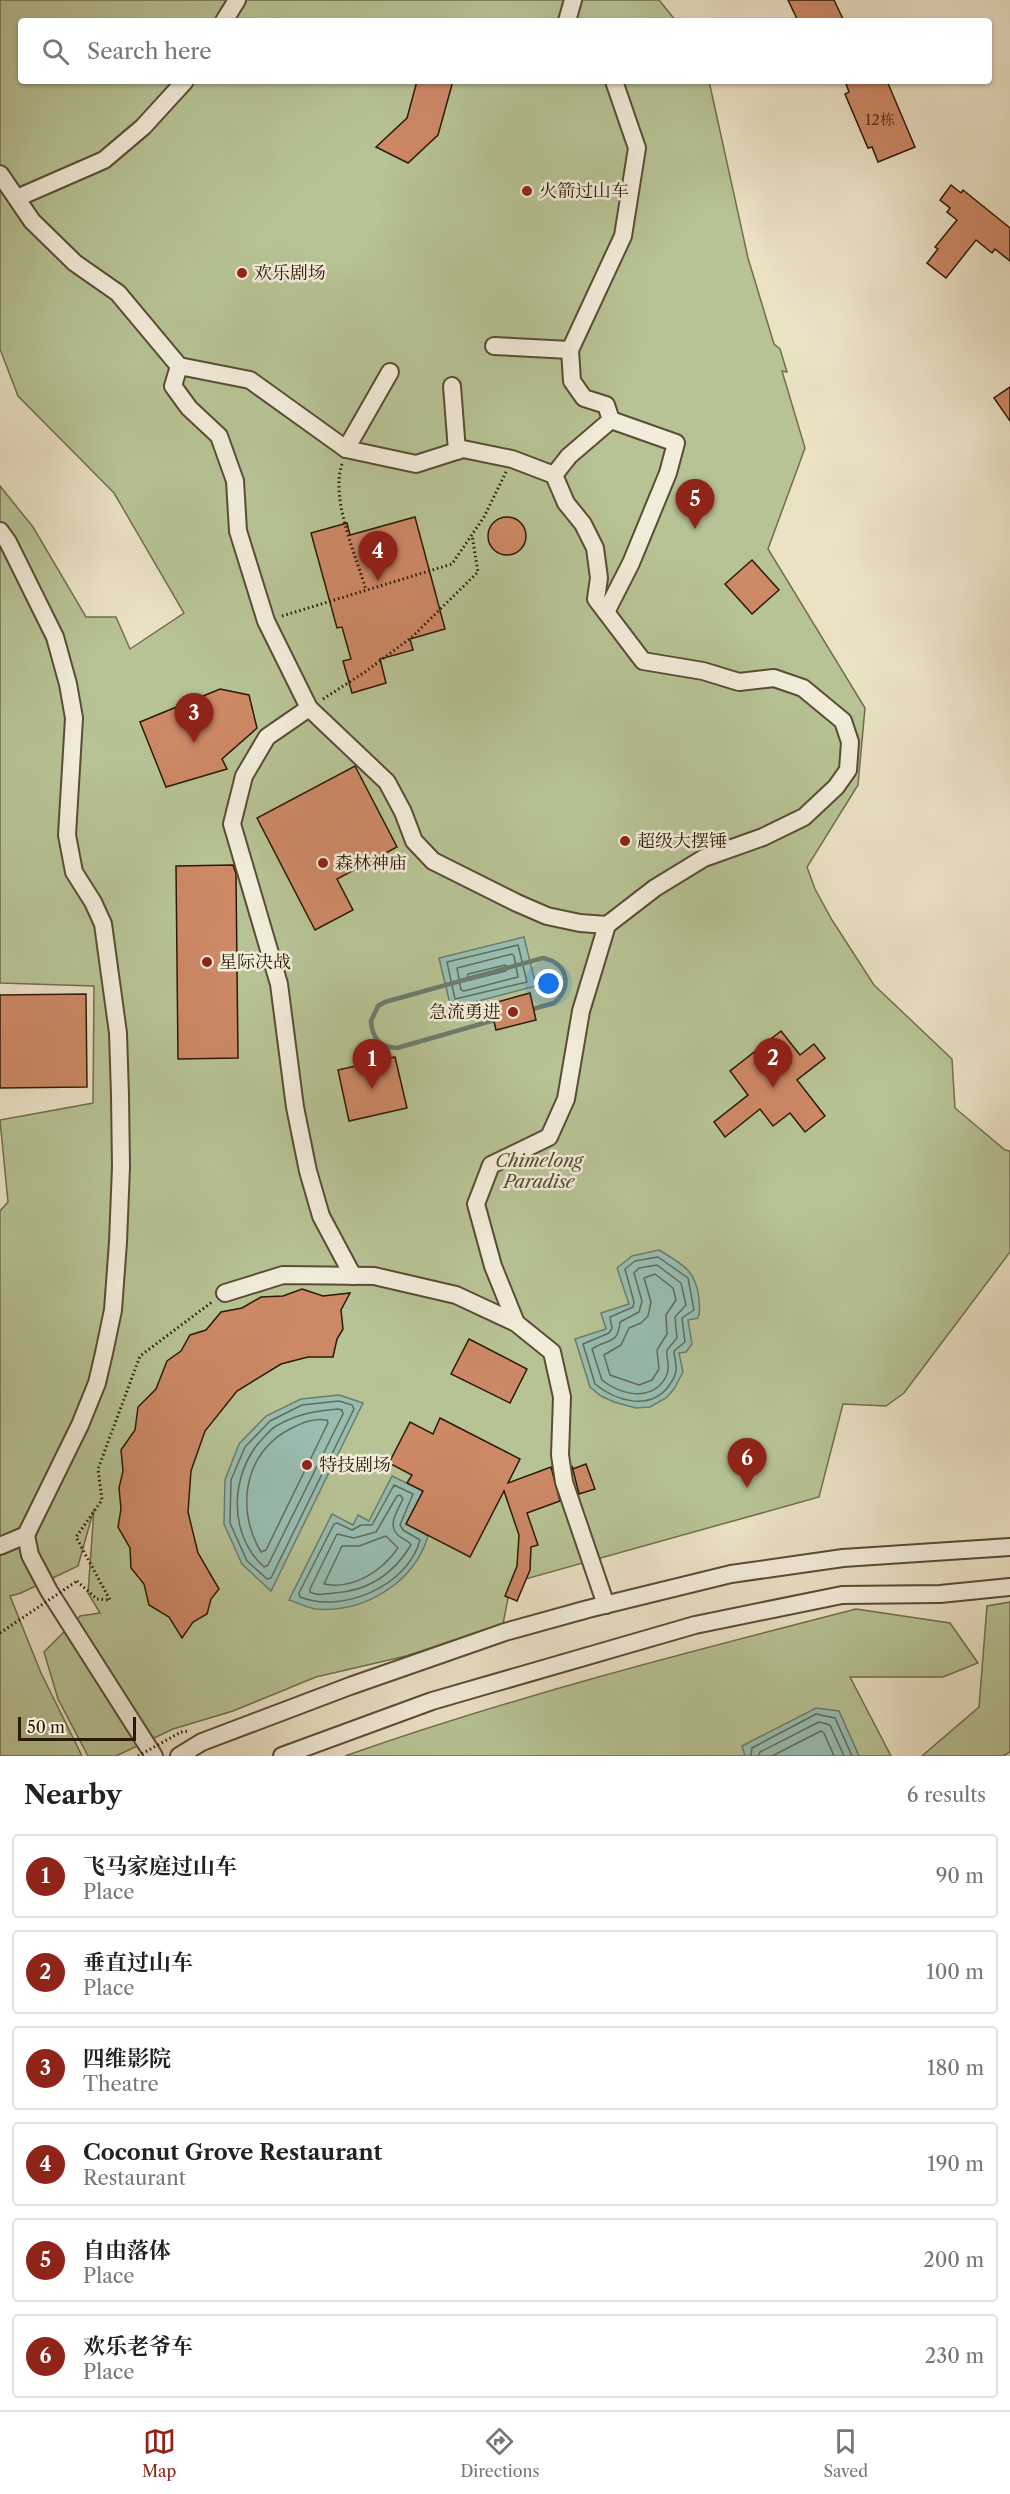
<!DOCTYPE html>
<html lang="en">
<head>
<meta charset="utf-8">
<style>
	body { margin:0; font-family:"Libre Caslon Text","Noto Serif SC",serif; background:#f2f2f2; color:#222 }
	.scale { position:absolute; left:18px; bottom:15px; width:118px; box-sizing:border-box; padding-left:6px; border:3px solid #2b1a03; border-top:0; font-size:16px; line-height:21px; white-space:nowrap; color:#2b1a03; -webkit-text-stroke:4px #f2ecda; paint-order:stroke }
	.you { position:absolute; left:549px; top:984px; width:21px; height:21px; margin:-15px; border:4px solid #fff; border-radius:50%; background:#1a73e8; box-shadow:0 0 0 9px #1a73e833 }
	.badge { display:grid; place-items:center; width:39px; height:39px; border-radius:50%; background:#8f2418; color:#fff; font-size:20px; font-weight:700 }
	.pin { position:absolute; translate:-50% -50px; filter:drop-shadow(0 2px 3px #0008) }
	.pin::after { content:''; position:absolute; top:32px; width:21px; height:18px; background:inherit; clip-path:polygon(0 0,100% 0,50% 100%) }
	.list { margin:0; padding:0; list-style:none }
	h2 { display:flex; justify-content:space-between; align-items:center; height:78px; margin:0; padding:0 24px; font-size:26px }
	h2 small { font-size:20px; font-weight:400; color:#767676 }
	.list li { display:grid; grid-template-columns:39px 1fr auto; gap:18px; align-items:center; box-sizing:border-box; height:84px; margin:0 12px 12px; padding:0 12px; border:2px solid #e0e0e0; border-radius:6px }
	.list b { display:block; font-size:22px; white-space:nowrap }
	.list p { margin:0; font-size:20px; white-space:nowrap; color:#767676 }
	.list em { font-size:20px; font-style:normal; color:#767676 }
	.icon { flex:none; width:33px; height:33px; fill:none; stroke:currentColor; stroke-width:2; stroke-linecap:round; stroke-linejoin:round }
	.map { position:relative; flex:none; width:1010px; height:1756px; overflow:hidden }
	.search { position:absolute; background:#fff; box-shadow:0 2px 4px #0004; left:18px; right:18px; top:18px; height:66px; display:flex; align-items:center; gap:15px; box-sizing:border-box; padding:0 21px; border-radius:6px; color:#767676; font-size:22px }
	.sheet { height:654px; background:#fff }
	nav { display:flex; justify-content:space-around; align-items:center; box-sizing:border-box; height:84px; border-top:2px solid #e0e0e0; background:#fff; font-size:16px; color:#767676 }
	nav a { display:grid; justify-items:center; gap:3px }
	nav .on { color:#8f2418 }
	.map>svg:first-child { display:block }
</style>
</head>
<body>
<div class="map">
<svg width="1010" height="1756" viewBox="0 0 1010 1756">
	<rect width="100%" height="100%" fill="#ebe2c6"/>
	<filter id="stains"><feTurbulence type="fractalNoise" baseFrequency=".00333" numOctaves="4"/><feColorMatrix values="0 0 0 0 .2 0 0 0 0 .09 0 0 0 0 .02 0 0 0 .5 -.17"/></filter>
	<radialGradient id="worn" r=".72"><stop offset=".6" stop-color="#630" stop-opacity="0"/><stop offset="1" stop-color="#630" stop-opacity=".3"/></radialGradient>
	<g fill="#b7c395" stroke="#716e4c" stroke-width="1.5">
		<path d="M0,0H659L676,21H21V81H709L748,258L774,344L780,349L787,372L782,371L805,448L768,549L865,708L858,785L807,867L815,889L832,920L874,985L952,1059L955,1108L1005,1150L1010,1151V1252L904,1393L886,1406L843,1404L819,1497L511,1583L503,1624L406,1656L316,1677L233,1711L173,1729L116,1756H88L58,1699L44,1652L80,1616L100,1613L88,1593L94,1509L78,1566L21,1593L10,1596L41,1673L82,1756H0V1211L8,1202L0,1120L93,1103L94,986L0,983V486L33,527L86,617H116L130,649L184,613L114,493L18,396L0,349Z"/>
		<path d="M1010,1602V1752L1003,1756H922L979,1707L987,1606Z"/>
		<path d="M856,1609L950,1623L978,1663L943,1677H850L891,1756H345C512,1697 685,1653 856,1609Z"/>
	</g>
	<g fill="#98beb2" stroke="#6c7c6c" stroke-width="1.5">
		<path d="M524,937L536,986L451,1008L439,958Z"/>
		<path d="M659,1250C682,1264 696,1270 699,1299C699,1306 701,1311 698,1318L688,1320L692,1344L686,1352L679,1353L683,1372L674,1389L666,1398L650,1407L636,1408L614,1402L601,1396L590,1387L575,1339L606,1329L601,1313L629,1304L617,1268L632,1256Z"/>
		<path d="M339,1395L363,1403L271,1591L242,1564L224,1524L225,1480L239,1444L266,1416L301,1399Z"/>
		<path d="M392,1476L423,1491L406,1524L428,1536C414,1583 364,1613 316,1609C307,1608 297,1602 289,1600L332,1514L353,1525L358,1515L369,1521Z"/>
		<path d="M816,1708L839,1711L859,1756H745L742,1746Z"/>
	</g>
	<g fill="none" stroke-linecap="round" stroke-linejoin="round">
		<g stroke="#626c5a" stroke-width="1.5">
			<path d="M518,945L527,982L455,999L447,962Z"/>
			<path d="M512,954L514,956L518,977L464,991L461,990L457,968Z"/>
			<path d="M505,965L508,967L506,971L470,980L467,978L468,974Z"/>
			<path d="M658,1257L688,1278L694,1310L682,1318L685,1342L674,1351C674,1358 677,1364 676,1370C676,1375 671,1383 668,1387C649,1411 616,1401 595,1384L583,1344L609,1333L612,1328L610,1317L633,1307L634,1302L625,1269L635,1261Z"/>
			<path d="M657,1265L681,1283L686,1305L675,1317L677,1338L667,1350C666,1357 669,1363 668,1369C668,1375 663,1382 659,1386C643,1400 618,1393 602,1380L592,1349C607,1338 618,1346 620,1322L639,1312L642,1301L634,1273L639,1268Z"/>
			<path d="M655,1274L673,1288L676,1300L666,1315L667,1334L657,1350L659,1369L652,1380L639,1385L610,1375L604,1355L621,1345L629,1328L641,1323L648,1316L651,1302L644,1278Z"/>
			<path d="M339,1401L352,1405L354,1409L271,1578L267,1579L247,1561L230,1523L231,1480L245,1447L270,1421L302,1405Z"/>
			<path d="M338,1409L342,1410L343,1414L268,1565L264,1567C227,1533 230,1473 263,1438C267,1434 271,1429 276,1426C297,1414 315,1411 338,1409Z"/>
			<path d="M327,1420L328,1423L266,1550L261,1552C235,1509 244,1451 292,1428C304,1422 314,1418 327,1420Z"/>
			<path d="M394,1485L413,1494L400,1525L403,1530L420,1540C408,1586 342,1614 300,1597L299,1593L334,1524L337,1523L352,1530L361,1525H372Z"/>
			<path d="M400,1495L403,1499C398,1510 386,1526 399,1536C404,1540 408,1540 411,1545C393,1575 368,1591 334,1593C325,1594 318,1596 310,1592V1589L337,1534L354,1538L376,1532L397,1496Z"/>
			<path d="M386,1536L398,1548C382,1571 353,1590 324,1584L342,1546H359Z"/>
			<path d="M751,1756L752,1748L816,1714L835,1718L852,1756"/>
			<path d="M758,1756L760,1752L819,1722L830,1725L844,1756"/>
			<path d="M772,1756L821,1731L824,1733L834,1756"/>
		</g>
		<path stroke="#6c7c6c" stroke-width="4.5" d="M543,958C568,963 573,987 554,1003L397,1048C380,1047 372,1038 371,1021L378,1006L385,1002Z"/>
	</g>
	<g fill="#cd8866" stroke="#2b1a03" stroke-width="1.5">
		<path d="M788,0H834L844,21H798Z"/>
		<path d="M417,81H453L438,135L408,163L376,147L407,118Z"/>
		<path d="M845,81H887L915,147L878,162L872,147L868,148L845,94L849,92Z"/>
		<path d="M951,185L961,193L963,190L1010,228V261L995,249L992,253L976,240L946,278L927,263L938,249L935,247L957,220L947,212L950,208L940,200Z"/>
		<path d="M1010,387V421L994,398Z"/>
		<path d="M415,517L445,629L410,639L413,650L380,659L386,683L352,693L343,661L351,659L342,627L337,628L311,533L347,523L350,535Z"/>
		<circle cx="507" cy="536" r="19"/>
		<path d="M752,560L779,590L752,614L725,584Z"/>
		<path d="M220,689L249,695L257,728L222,759L227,769L166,787L140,722Z"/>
		<path d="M355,766L397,847L337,879L353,910L315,930L257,818Z"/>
		<path d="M233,865L236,874L238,1058L178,1059L176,866Z"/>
		<path d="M530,993L536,1020L496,1030L490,1004Z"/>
		<path d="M86,994L87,1087L0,1088V995Z"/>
		<path d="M781,1031L800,1055L814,1044L825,1058L797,1080L825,1116L805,1132L790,1113L773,1126L760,1109L725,1137L714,1122L748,1095L730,1071Z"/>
		<path d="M395,1057L407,1108L349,1121L338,1070Z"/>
		<path d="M302,1289L323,1296L350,1293L341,1310L343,1329L337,1339L333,1357H308L281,1364L237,1391L205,1431L191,1471L188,1512L198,1553L219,1589L211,1599L207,1614L193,1622L182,1638L169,1617L149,1605L144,1584L131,1568L130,1548L118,1527L121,1509L119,1488L123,1471L121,1450L135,1430L138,1407L156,1389L167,1361L181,1351L190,1335L206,1330L221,1312L242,1308L261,1297L283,1296Z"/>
		<path d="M469,1339L527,1369L510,1403L451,1374Z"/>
		<path d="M440,1418L520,1459L508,1483L551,1467L560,1501L527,1513L538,1545L531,1547L530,1570L517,1601L505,1596L517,1566L519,1535L504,1491L470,1557L406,1524L423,1491L407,1483L412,1475L389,1463L410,1422L433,1434Z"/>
		<path d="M586,1464L595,1489L579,1494L572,1466L573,1469Z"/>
	</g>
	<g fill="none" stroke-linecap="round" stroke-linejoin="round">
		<g stroke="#5b4c34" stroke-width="20">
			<g id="street">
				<path d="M224,21L237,0"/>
				<path d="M567,21L573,0"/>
				<path d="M0,174L32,221L75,263L118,293L179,366L250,380L346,449L416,464L463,449L512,459L554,475L566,503L583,524L595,548L599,578L596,599L643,661L703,671L739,682L774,678L803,688L843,721L850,742L848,770L836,787L804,817L763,837L704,858L655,888L607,925L581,1011L566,1099L549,1137L491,1165L476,1204L493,1266L516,1323"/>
				<path d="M17,198L104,160L143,127L185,81"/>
				<path d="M494,346L570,350"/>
				<path d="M179,366L173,386L189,408L219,436L235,481L238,531L266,621L309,708L387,782L403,812L414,841L433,861L517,903L547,916L580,923L607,925"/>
				<path d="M452,386L457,451"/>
				<path d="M346,449L390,372"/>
				<path d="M554,475L569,456L611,420L606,405L584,398L572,381L570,350L623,236L637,148L614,81"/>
				<path d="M0,531L8,542L55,637L68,684L74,718L67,835L74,872L93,902L103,924L118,1033L120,1095L121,1167L118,1242L113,1310L104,1353L97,1383L80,1425L26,1535L30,1555L49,1591L154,1756"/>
				<path d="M606,612L631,563L668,473L676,443L611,420"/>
				<path d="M309,708L267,737L244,776L232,824L279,984L295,1107L308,1171L321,1216L353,1276"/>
				<path d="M225,1293L283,1275L374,1276L456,1295L516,1323L552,1352L562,1397L560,1455L564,1482L606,1605"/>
				<path d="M0,1546L26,1535"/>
				<path d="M179,1756L202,1742L350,1686L505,1632L588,1609L731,1574L843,1558L1010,1547"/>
				<path d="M282,1756L432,1701L695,1625L842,1595L940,1594L1010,1587"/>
			</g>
		</g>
		<g stroke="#2b1a03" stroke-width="3" stroke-dasharray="1.5 3" stroke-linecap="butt">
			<path d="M342,464C330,499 356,555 366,590"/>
			<path d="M282,616L452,564L484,517L506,472"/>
			<path d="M323,699L365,672L412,637L478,572L472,535"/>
			<path d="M77,1581L97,1599L110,1600L76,1537L102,1500L98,1469L140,1356L212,1302"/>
			<path d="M181,1732L188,1731"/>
		</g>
		<use href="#street" stroke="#f2ecda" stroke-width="16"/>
		<g stroke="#2b1a03" stroke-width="3" stroke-dasharray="1.5 3" stroke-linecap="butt">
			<path d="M0,1633L77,1581"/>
			<path d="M138,1756L181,1732"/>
		</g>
	</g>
	<g fill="#8f2418" stroke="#f2ecda" stroke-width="2">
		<circle cx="527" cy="191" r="6"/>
		<circle cx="242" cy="273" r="6"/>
		<circle cx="625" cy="841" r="6"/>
		<circle cx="323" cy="863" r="6"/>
		<circle cx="207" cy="962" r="6"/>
		<circle cx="513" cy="1012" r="6"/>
		<circle cx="307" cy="1465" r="6"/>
	</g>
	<g text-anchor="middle" stroke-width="5" stroke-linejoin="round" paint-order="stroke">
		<g font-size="15" fill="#54361c">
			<text x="880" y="125">12栋</text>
		</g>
		<g font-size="18" fill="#2b1a03" stroke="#f2ecda" text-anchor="start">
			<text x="539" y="197">火箭过山车</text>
			<text x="254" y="279">欢乐剧场</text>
			<text x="637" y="847">超级大摆锤</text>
			<text x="335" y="869">森林神庙</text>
			<text x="219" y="968">星际决战</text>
			<text x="501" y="1018" text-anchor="end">急流勇进</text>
			<text x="319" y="1471">特技剧场</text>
		</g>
		<g font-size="18" font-style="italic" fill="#554d2f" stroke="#f2ecda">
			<text x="539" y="1167">Chimelong<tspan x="539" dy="21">Paradise</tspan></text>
		</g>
	</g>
	<rect width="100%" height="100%" filter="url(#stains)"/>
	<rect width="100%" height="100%" fill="url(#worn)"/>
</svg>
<div class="scale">50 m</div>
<div class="you"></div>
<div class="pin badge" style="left:372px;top:1089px">1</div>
<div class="pin badge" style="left:773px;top:1088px">2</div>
<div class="pin badge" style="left:194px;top:743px">3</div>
<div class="pin badge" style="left:378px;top:581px">4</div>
<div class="pin badge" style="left:695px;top:529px">5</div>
<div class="pin badge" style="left:747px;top:1488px">6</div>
<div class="search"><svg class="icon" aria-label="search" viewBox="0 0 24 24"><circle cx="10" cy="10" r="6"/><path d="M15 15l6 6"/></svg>Search here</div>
</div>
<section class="sheet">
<h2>Nearby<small>6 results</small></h2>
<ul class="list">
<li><span class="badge">1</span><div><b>飞马家庭过山车</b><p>Place</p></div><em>90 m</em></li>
<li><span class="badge">2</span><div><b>垂直过山车</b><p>Place</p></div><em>100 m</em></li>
<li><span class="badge">3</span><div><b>四维影院</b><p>Theatre</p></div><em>180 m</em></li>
<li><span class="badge">4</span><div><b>Coconut Grove Restaurant</b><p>Restaurant</p></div><em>190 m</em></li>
<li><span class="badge">5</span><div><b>自由落体</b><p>Place</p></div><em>200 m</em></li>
<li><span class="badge">6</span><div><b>欢乐老爷车</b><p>Place</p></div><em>230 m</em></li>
</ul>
</section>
<nav>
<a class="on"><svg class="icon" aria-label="map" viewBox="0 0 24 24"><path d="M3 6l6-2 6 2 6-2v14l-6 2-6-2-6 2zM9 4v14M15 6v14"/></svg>Map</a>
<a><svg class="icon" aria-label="directions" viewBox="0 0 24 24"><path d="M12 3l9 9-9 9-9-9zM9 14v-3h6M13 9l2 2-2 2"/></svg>Directions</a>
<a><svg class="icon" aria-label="saved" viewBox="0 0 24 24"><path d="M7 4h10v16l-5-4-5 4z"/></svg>Saved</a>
</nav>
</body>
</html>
